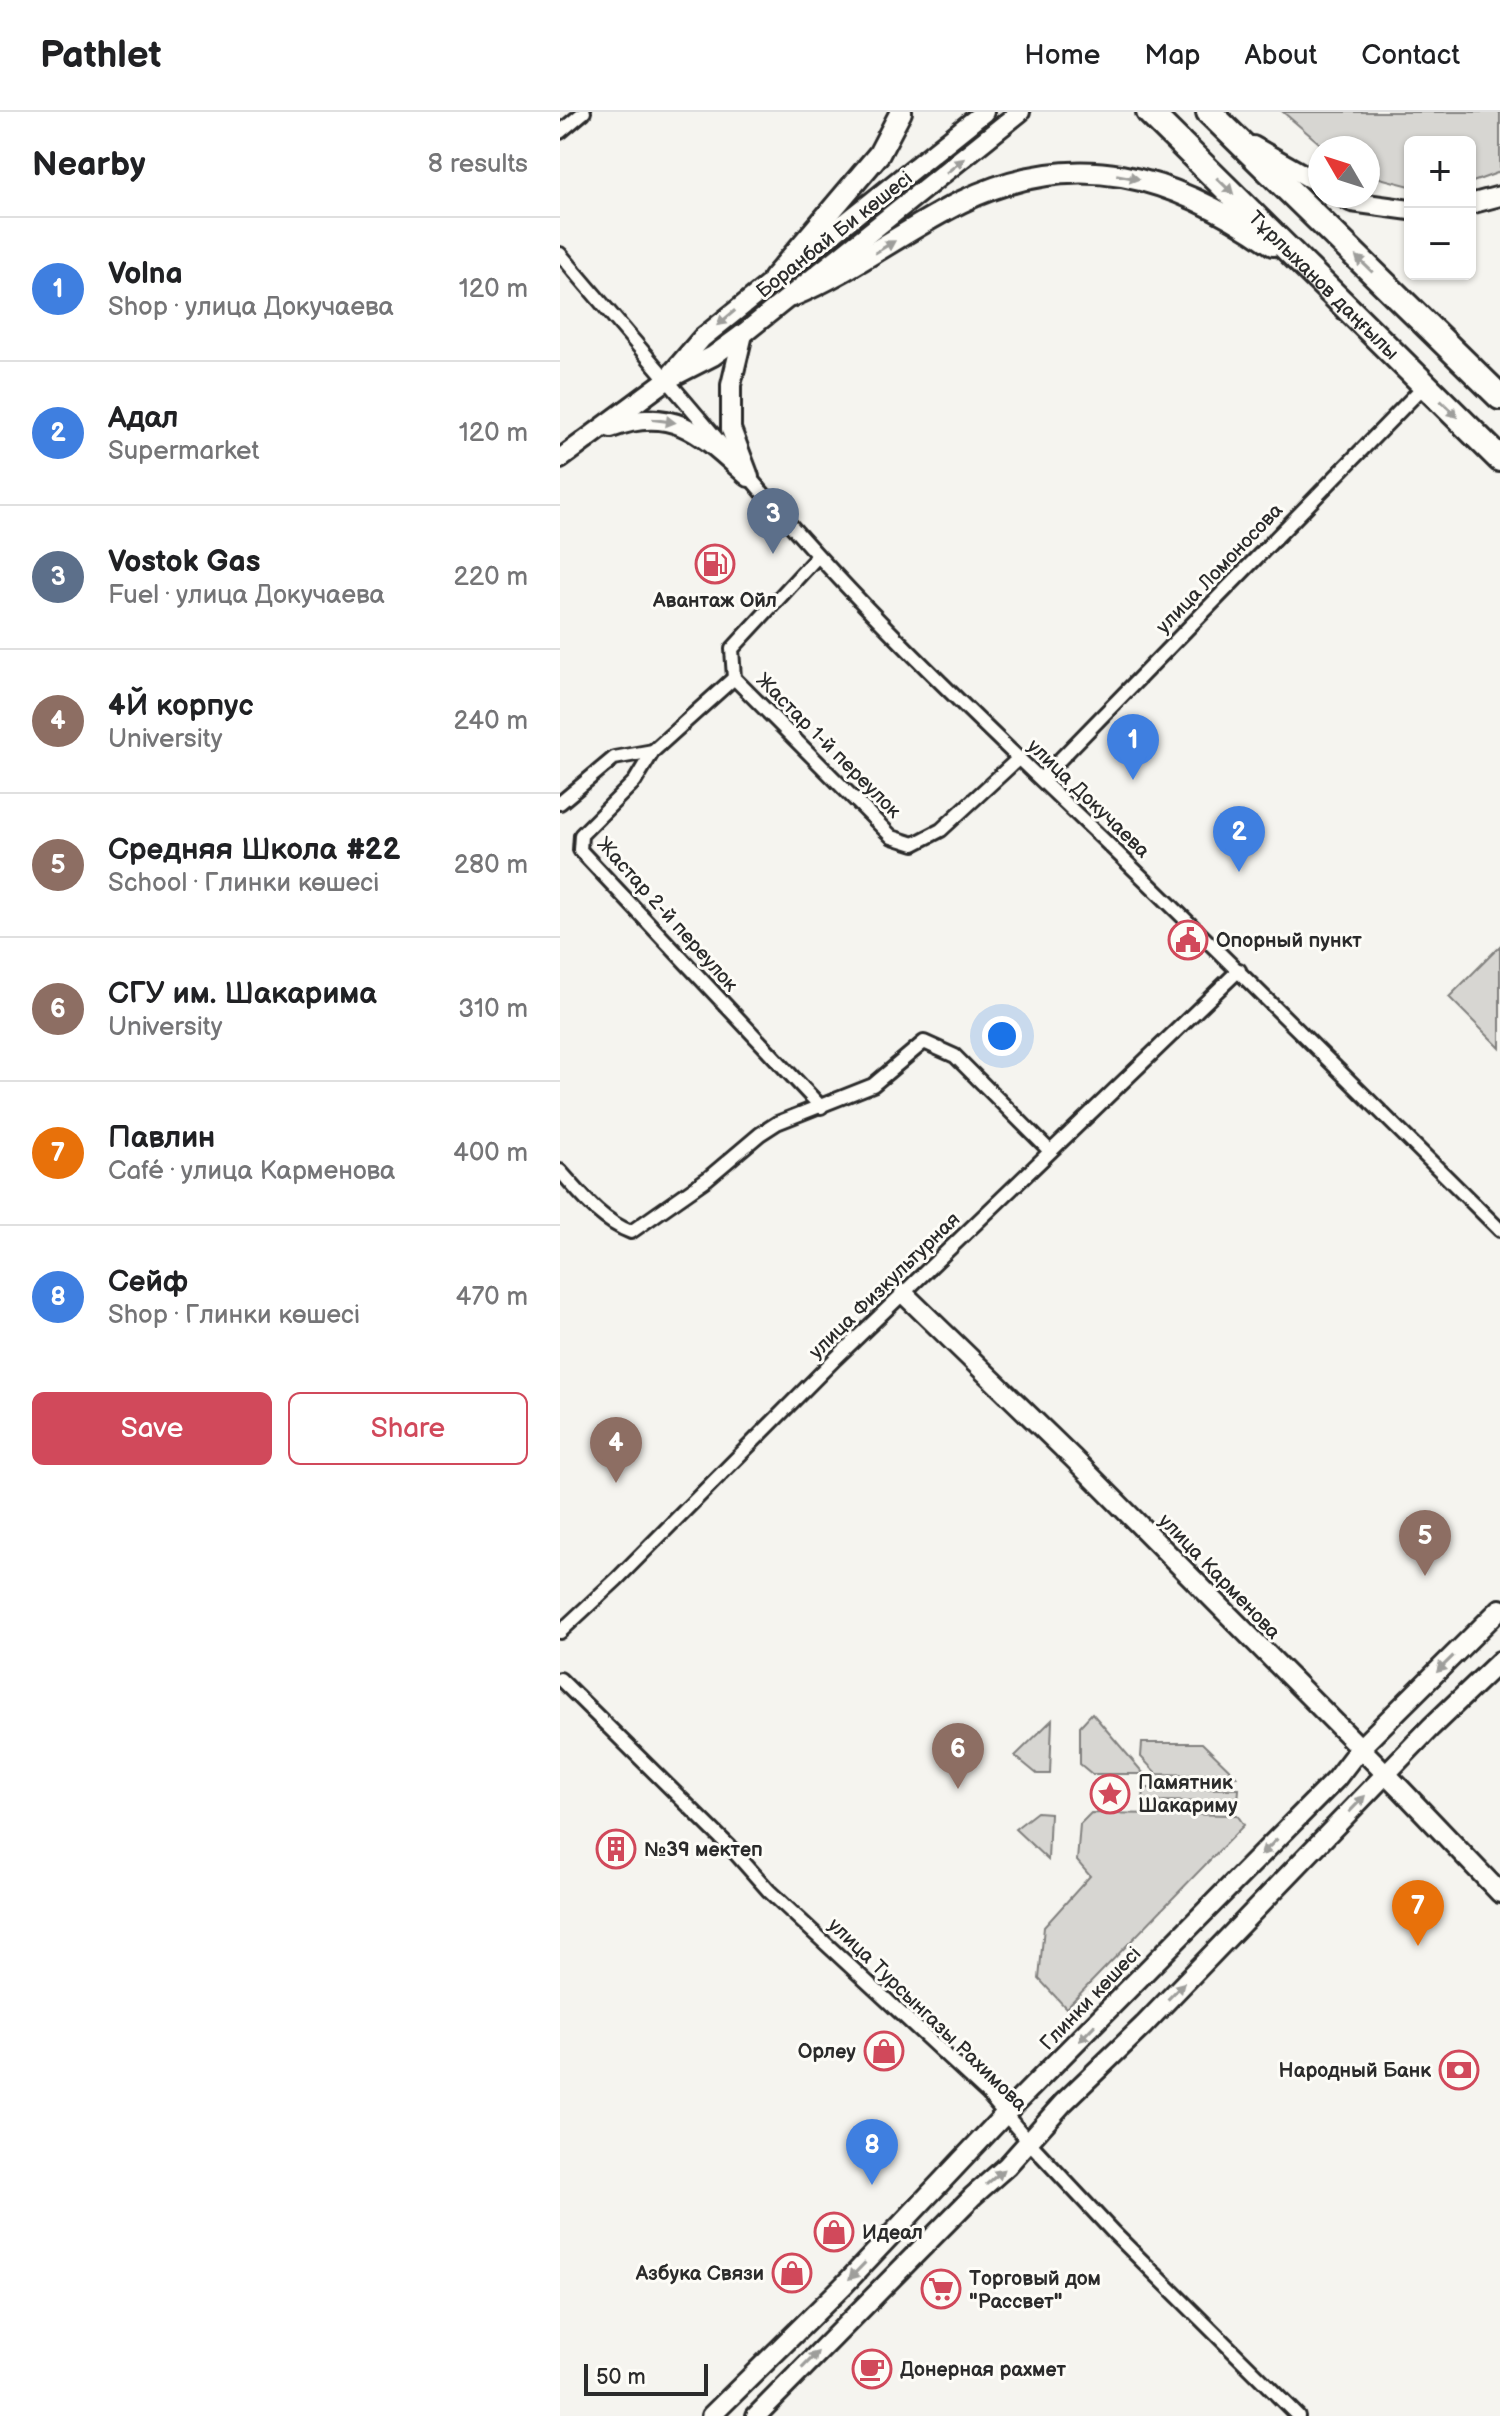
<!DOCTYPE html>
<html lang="en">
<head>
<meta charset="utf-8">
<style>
	body { margin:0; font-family:"Balsamiq Sans",sans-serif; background:#f6f6f6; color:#202124 }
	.controls { position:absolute; right:24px; top:24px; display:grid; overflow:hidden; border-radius:12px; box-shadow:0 2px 6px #0004 }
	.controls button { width:72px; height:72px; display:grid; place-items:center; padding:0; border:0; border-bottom:2px solid #e0e0e0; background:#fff; color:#202124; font:40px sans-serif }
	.compass { position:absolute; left:748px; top:24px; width:72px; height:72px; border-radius:50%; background:#fff; box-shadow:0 2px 6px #0004; rotate:309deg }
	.scale { position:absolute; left:24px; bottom:20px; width:124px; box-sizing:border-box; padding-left:8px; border:4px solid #2b2b2b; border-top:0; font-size:22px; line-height:28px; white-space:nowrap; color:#2b2b2b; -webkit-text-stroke:6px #fdfcf7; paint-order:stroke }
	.you { position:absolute; left:442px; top:924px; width:28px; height:28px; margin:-20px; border:6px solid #fff; border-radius:50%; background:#1a73e8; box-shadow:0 0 0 12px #1a73e833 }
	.badge { display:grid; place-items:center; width:52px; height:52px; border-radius:50%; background:#d1495b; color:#fff; font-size:26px; font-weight:700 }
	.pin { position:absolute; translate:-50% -66px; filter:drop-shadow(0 2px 4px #0008) }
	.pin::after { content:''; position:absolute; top:42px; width:28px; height:24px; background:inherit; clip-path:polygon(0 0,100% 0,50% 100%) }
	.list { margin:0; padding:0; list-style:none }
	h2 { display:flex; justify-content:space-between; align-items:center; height:104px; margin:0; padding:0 32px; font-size:34px }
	h2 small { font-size:26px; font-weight:400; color:#757577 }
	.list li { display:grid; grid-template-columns:52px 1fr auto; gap:24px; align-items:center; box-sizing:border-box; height:144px; padding:0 32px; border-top:2px solid #e0e0e0 }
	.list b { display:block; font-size:30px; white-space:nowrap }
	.list p { margin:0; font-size:26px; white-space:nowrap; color:#757577 }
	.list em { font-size:26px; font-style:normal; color:#757577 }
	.actions { display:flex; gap:16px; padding:24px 32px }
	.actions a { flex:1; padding:18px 0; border:2px solid #d1495b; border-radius:12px; text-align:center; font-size:28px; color:#d1495b }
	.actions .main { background:#d1495b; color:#fff }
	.map { position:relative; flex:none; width:940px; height:2304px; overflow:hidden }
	header { display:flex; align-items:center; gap:48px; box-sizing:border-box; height:112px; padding:0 40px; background:#fff; border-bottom:2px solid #e0e0e0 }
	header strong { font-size:38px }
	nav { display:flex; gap:44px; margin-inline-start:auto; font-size:28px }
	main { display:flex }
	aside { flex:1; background:#fff }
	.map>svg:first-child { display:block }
</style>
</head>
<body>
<header>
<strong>Pathlet</strong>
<nav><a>Home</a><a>Map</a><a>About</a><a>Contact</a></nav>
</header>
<main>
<aside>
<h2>Nearby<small>8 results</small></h2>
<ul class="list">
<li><span class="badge" style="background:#3f7fe0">1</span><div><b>Volna</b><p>Shop · улица Докучаева</p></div><em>120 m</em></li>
<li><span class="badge" style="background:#3f7fe0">2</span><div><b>Адал</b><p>Supermarket</p></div><em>120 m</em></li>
<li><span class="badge" style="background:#5c6f8a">3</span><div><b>Vostok Gas</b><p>Fuel · улица Докучаева</p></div><em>220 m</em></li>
<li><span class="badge" style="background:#8d6e63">4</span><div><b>4Й корпус</b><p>University</p></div><em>240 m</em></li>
<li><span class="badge" style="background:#8d6e63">5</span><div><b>Средняя Школа #22</b><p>School · Глинки көшесі</p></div><em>280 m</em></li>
<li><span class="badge" style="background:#8d6e63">6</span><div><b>СГУ им. Шакарима</b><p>University</p></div><em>310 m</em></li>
<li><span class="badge" style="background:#e8710a">7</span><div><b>Павлин</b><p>Café · улица Карменова</p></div><em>400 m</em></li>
<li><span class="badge" style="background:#3f7fe0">8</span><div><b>Сейф</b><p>Shop · Глинки көшесі</p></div><em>470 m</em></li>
</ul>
<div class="actions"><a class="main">Save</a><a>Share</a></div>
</aside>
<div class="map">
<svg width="940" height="2304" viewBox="0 0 940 2304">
	<rect width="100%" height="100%" fill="#f5f4ef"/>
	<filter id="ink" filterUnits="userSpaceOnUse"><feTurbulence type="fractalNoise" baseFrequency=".0125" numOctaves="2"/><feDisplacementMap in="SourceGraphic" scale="16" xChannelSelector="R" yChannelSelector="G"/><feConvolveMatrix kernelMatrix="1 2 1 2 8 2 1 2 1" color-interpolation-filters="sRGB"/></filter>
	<g filter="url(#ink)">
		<g fill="#d7d6d2" stroke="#81807e" stroke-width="2">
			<path d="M723,0H940V60L910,71V30H850V74L808,63V36H765Z"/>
			<path d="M940,834V936L889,885Z"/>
			<path d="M532,1601L584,1662H532L520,1652V1614Z"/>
			<path d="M492,1608L490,1662H477L455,1644Z"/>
			<path d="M582,1631H642L676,1664L597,1662L581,1645Z"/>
			<path d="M584,1676L679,1677L678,1690L583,1689Z"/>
			<path d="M477,1700L490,1701L488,1748L455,1717Z"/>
			<path d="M531,1701L677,1703L684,1713L506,1896L479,1867L484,1815L530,1764L517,1749L520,1712Z"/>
		</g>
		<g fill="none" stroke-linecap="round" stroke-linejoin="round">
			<g stroke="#2b2b2b" stroke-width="18">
				<g id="street">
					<path d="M0,20L24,0"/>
					<path d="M0,142L164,335"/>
					<path d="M186,361C296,494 424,613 548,732C680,860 810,989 940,1118"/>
					<path d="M257,445L172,537L174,566L332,725L354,732L381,718L459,646"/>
					<path d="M174,566L93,639L75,669L21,723L20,738L261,995"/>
					<path d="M481,667L865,273"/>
					<path d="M0,691L54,646L93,639"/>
					<path d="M0,1059C21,1082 40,1108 71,1120L148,1066L200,1022L217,1011L313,973L364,930L395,944L490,1039"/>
					<path d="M0,1520L57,1467L275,1247L679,858"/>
					<path d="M0,1567L170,1735L209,1779L428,1982L469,2030L554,2121L738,2304"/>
				</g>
			</g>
			<g stroke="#2b2b2b" stroke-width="24">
				<g id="secondary">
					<path d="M693,34L760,72"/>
					<path d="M781,84L792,90L850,98"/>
					<path d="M910,92L940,84"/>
					<path d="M183,222L171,273V317L188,362"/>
					<path d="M112,261L142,226L424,0"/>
					<path d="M51,316C114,291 144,325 189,365"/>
					<path d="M0,347L108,267L153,244L183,222L460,0"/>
					<path d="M344,1182L513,1346L840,1676L940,1781"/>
					<path d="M151,2304L283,2174L446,2001L776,1667L799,1637L940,1497"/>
					<path d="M196,2304L413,2084L447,2054L503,1991L584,1913L871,1615L940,1549"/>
				</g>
			</g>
			<g stroke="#2b2b2b" stroke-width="26">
				<g id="primary">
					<path d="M213,167L319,42L341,0"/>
					<path d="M232,184C292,159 343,119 401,90C516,34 613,63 713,133"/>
				</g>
			</g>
			<g stroke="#2b2b2b" stroke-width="30">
				<g id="highway">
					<path id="s1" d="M589,0L940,347"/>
					<path d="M649,0L940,285"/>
				</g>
			</g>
			<use href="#street" stroke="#fdfcf7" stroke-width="12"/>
			<use href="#secondary" stroke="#fdfcf7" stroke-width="18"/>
			<use href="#primary" stroke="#fdfcf7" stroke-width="20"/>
			<use href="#highway" stroke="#fdfcf7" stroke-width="24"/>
		</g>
		<defs><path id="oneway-solid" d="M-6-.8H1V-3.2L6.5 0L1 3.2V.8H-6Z" transform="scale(2)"/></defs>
		<g fill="#9e9e9b">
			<use href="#oneway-solid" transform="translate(395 54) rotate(-39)"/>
			<use href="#oneway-solid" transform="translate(568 65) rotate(10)"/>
			<use href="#oneway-solid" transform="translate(665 74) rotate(44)"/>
			<use href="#oneway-solid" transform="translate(325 135) rotate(-31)"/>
			<use href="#oneway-solid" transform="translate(804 152) rotate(-136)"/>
			<use href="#oneway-solid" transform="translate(166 206) rotate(140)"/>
			<use href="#oneway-solid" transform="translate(889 297) rotate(45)"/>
			<use href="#oneway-solid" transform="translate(104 309) rotate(8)"/>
			<use href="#oneway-solid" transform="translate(885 1552) rotate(135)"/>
			<use href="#oneway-solid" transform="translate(797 1692) rotate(-46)"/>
			<use href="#oneway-solid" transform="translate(709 1735) rotate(135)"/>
			<use href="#oneway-solid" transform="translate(616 1879) rotate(-46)"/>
			<use href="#oneway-solid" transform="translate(527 1921) rotate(134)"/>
			<use href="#oneway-solid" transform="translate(435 2065) rotate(-41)"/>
			<use href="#oneway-solid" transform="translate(297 2159) rotate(134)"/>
			<use href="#oneway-solid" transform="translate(250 2248) rotate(-46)"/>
		</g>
	</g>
	<defs>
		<g id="fuel-ring" transform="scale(2)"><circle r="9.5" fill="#fdfcf7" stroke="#d1495b" stroke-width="1.5"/><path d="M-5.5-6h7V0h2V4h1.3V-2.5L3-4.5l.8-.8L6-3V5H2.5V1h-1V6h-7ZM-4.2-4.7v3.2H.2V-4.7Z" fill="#d1495b"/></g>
		<g id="civic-ring" transform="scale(2)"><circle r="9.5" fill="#fdfcf7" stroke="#d1495b" stroke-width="1.5"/><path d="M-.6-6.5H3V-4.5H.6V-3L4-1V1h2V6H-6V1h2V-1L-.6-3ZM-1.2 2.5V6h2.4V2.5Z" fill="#d1495b"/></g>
		<g id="sight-ring" transform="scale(2)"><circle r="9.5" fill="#fdfcf7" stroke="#d1495b" stroke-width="1.5"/><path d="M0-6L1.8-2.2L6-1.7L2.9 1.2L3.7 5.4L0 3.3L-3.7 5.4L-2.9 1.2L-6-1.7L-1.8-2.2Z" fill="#d1495b"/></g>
		<g id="building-ring" transform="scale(2)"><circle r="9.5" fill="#fdfcf7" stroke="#d1495b" stroke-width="1.5"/><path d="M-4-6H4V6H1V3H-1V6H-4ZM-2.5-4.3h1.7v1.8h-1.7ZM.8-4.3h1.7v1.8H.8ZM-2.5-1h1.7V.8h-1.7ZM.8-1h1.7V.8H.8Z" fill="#d1495b"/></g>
		<g id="shop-ring" transform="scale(2)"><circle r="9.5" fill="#fdfcf7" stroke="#d1495b" stroke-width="1.5"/><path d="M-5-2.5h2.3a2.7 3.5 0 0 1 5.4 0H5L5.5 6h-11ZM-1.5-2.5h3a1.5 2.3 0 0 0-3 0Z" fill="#d1495b"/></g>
		<g id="bank-ring" transform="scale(2)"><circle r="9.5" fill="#fdfcf7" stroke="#d1495b" stroke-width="1.5"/><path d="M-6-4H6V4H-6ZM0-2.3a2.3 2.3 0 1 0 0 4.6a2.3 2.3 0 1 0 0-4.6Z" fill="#d1495b"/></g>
		<g id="supermarket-ring" transform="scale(2)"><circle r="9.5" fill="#fdfcf7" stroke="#d1495b" stroke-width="1.5"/><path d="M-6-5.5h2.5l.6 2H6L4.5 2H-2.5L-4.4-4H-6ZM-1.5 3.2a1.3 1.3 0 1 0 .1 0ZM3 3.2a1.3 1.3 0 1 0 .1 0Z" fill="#d1495b"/></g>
		<g id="cafe-ring" transform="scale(2)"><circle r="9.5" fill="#fdfcf7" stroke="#d1495b" stroke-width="1.5"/><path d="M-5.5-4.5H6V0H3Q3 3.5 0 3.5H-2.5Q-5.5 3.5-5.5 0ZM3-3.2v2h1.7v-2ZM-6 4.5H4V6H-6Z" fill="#d1495b"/></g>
	</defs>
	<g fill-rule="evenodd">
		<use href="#fuel-ring" x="155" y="452"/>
		<use href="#civic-ring" x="628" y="828"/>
		<use href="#sight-ring" x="550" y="1682"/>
		<use href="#building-ring" x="56" y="1737"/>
		<use href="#shop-ring" x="324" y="1939"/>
		<use href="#bank-ring" x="899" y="1958"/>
		<use href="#shop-ring" x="274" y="2120"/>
		<use href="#shop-ring" x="232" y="2161"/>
		<use href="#supermarket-ring" x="381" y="2177"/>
		<use href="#cafe-ring" x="312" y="2257"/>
	</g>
	<g text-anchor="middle" stroke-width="6" stroke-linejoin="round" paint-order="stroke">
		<g font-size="20" fill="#2b2b2b" stroke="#fdfcf7">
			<text transform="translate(274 122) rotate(-38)" y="7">Боранбай Би көшесі</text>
			<text dy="7" stroke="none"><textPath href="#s1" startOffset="246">Тұрлыханов даңғылы</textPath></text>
			<text transform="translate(659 456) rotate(-46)" y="7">улица Ломоносова</text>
			<text transform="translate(269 633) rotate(45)" y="7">Жастар 1-й переулок</text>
			<text transform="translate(529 686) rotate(44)" y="7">улица Докучаева</text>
			<text transform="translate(108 802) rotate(48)" y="7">Жастар 2-й переулок</text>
			<text transform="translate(324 1173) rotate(-44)" y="7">улица Физкультурная</text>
			<text transform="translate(660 1464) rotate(46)" y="7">улица Карменова</text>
			<text transform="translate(530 1886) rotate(-46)" y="7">Глинки көшесі</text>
			<text transform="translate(368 1902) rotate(44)" y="7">улица Турсынгазы Рахимова</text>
		</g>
		<g font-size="20" font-weight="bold" fill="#2b2b2b" stroke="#fdfcf7" text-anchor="start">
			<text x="155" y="495" text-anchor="middle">Авантаж Ойл</text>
			<text x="656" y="835">Опорный пункт</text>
			<text x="578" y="1677">Памятник<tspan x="578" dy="23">Шакариму</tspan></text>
			<text x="84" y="1744">№39 мектеп</text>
			<text x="296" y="1946" text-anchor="end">Орлеу</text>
			<text x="871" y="1965" text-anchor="end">Народный Банк</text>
			<text x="302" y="2127">Идеал</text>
			<text x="204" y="2168" text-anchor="end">Азбука Связи</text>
			<text x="409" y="2173">Торговый дом<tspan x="409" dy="23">"Рассвет"</tspan></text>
			<text x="340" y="2264">Донерная рахмет</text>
		</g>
	</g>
</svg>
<div class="controls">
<button>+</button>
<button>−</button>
</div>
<svg class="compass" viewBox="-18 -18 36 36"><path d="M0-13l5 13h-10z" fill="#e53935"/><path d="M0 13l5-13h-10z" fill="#757577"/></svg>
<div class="scale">50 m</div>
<div class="you"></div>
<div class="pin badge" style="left:573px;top:668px;background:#3f7fe0">1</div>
<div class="pin badge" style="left:679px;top:760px;background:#3f7fe0">2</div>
<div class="pin badge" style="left:213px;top:442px;background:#5c6f8a">3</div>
<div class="pin badge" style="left:56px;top:1371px;background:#8d6e63">4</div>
<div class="pin badge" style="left:865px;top:1464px;background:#8d6e63">5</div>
<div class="pin badge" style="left:398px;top:1677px;background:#8d6e63">6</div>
<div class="pin badge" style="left:858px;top:1834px;background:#e8710a">7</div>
<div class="pin badge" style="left:312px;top:2073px;background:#3f7fe0">8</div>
</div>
</main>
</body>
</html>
